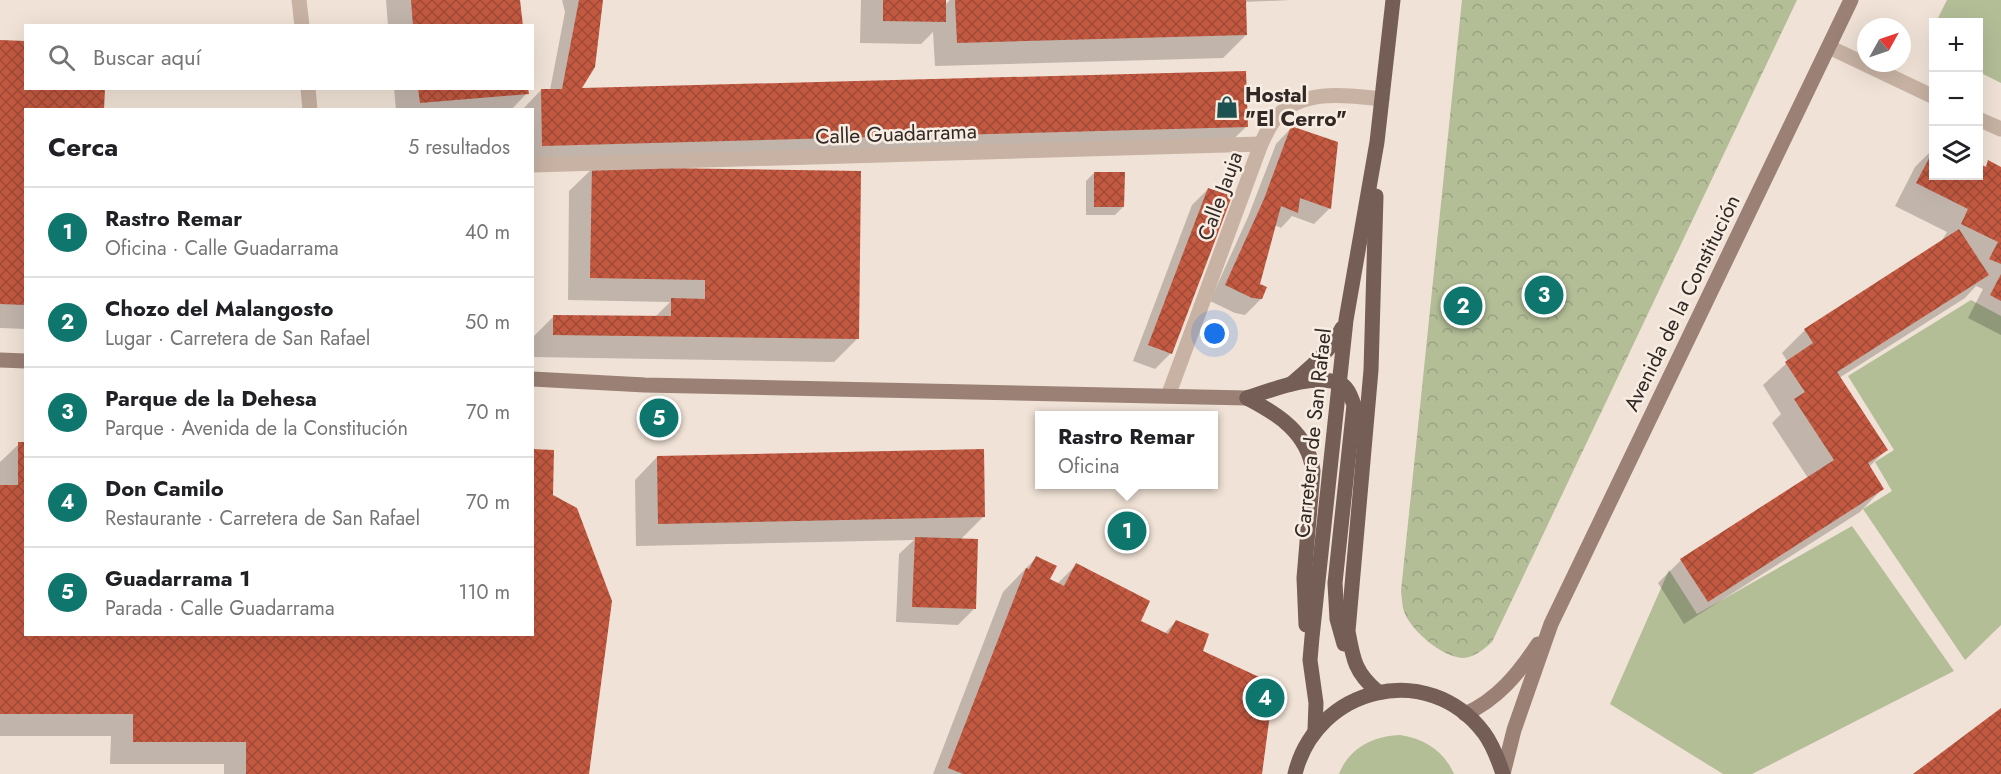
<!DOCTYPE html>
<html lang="es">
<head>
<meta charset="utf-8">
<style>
	body { margin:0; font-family:Jost,sans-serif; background:#f2f2f2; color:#202124 }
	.controls { position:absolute; right:18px; top:18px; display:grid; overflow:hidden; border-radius:0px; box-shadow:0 6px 24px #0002 }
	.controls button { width:54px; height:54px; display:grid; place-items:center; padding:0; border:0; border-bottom:2px solid #e0e0e0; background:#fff; color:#202124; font:30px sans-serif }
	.compass { position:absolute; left:1857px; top:18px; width:54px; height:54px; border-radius:50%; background:#fff; box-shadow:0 6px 24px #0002; rotate:50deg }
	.you { position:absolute; left:1215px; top:334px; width:21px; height:21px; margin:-15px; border:4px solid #fff; border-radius:50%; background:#1a73e8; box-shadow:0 0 0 9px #1a73e833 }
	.badge { display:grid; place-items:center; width:39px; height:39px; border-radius:50%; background:#0f766e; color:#fff; font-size:20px; font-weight:700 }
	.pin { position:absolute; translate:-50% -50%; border:3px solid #fff; box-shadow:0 2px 6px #0006 }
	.popup { position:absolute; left:1035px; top:411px; width:183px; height:78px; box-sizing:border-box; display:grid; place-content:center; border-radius:0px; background:#fff; filter:drop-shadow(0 2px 4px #0005); font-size:20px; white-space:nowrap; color:#757577 }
	.popup b { font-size:22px; color:#202124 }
	.popup::after { content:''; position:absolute; left:50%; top:100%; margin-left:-12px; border:12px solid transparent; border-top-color:#fff }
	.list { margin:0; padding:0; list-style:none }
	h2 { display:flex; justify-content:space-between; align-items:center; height:78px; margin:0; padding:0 24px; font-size:26px }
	h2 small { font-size:20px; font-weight:400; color:#757577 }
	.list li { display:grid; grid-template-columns:39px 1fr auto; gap:18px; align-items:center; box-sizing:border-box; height:90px; padding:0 24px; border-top:2px solid #e0e0e0 }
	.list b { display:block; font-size:22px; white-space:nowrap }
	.list p { margin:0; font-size:20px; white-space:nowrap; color:#757577 }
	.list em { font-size:20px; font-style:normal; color:#757577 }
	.icon { flex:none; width:33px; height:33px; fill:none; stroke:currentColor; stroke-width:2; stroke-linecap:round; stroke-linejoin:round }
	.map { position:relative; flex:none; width:2001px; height:774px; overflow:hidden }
	.search { position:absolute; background:#fff; box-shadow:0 6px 24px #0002; left:24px; top:24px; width:510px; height:66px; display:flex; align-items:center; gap:15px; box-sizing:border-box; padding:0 21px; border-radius:0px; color:#757577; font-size:22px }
	.panel { position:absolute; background:#fff; box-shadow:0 6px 24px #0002; left:24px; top:108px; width:510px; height:528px; border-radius:0px }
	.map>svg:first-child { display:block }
</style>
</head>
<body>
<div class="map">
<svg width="2001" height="774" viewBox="0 0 2001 774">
	<defs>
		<pattern id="park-crowns" width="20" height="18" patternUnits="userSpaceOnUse" patternTransform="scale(1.5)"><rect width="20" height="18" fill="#b3be97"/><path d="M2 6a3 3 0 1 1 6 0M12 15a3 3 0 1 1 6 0" fill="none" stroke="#9aa382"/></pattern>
		<pattern id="building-cross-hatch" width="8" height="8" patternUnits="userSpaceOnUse" patternTransform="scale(1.5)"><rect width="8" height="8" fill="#c35941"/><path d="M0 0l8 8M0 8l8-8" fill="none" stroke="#9f4a36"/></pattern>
	</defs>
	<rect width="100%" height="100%" fill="#f0e2d6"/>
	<path fill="url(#park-crowns)" d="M1462,0H1797L1492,642C1484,649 1475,657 1464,658C1443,658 1413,632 1405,614C1402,607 1402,598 1401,591Z"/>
	<g fill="#b3be97">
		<path d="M1947,0H2001V83L1979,72L1978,22H1936Z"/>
		<path d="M1971,300L2001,316V625L1965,660L1863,509L1892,491L1875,462L1894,450L1848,376Z"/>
		<path d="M1852,526L1954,671L1752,774H1723L1610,704L1669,570L1697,614Z"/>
		<path d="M1400,735C1425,739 1444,751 1454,774H1339C1349,748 1373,736 1400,735Z"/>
	</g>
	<g fill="#0003">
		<path d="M386,0H519L521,26H388Z"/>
		<path d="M562,0H601L579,89L1246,127L1223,149L598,166L857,339L834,362L532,357V338L554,316L654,318L670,302L568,300L569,191L595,166L532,168V110H522L541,90H550L565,12Z"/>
		<path d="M861,0H944V6L950,0H1291L1244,2L1246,35L1223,58L935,66L933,32L921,44L860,43Z"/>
		<path d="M0,42L26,88V329L0,328Z"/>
		<path d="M394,88H527V93L511,110H396Z"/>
		<path d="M1291,128L1330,208L1314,224L1292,216L1281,228L1275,225L1259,285L1261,299L1245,315L1235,313L1210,301L1248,217L1276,144Z"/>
		<path d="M1934,148V176H1978L1989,162L2001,169V335L1968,318L1983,289L1976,286L1965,298L1839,378L1886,450L1869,467L1882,489L1860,512L1684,624L1658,583L1681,560L1808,478L1772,423L1781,414L1763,385L1788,362L1782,353L1805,330L1941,242L1947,232L1895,206L1915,167Z"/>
		<path d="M1094,173L1123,207L1115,215H1086V181Z"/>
		<path d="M1208,189L1171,353L1155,369L1133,361L1192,205Z"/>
		<path d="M1465,295L1471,298L1474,304L1470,314L1462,322L1455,325L1449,323L1444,314L1447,307L1455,299Z"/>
		<path d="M19,444L26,634H532L551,496L587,774H224V764H110L111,736H0V462Z"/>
		<path d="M657,457L984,516L960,540L974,609L958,625L896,622L899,554L914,540L636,546L635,480Z"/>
		<path d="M1036,558L1048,580L1057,584L1076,565L1139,622L1164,634L1176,621L1201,652L1260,774H933L1003,592Z"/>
	</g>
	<g fill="url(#building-cross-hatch)">
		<path d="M411,0H520L523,26H413Z"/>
		<path d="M579,0H603L595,67L582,88L1246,71L1248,127L542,146L541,89H562Z"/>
		<path d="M883,0H946V22L883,21Z"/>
		<path d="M955,0H1246L1247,35L957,43Z"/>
		<path d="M0,40L26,41V88H105L104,110H26V305L0,304Z"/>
		<path d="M418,88H528L529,94L420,103Z"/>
		<path d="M1291,126L1338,142L1331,209L1300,198L1298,213L1281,206L1260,284L1267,287L1262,299L1252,298L1225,285L1264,199Z"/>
		<path d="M1934,149V176H1978V163L1986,167L1988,160L2001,167V264L1989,259L1998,242L1961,224L1968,209L1916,183Z"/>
		<path d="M592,167L861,171L859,339L553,335V315L671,316V298L705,299V280L590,278Z"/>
		<path d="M1094,172H1125L1124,207H1094Z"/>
		<path d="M1208,188L1232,196L1172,354L1148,345Z"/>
		<path d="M1959,229L1989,275L1837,372L1888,450L1868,463L1884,489L1708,602L1680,559L1834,460L1794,399L1805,392L1785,362L1813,343L1804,329Z"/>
		<path d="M2001,274V301L1990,295Z"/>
		<circle cx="1463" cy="305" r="12"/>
		<path d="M18,442H26V634H532V449L554,450L553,495L577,508L612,601L589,774H246V742H133V714H0V485H18Z"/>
		<path d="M984,449L985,517L658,524L657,456Z"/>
		<path d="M915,537L978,539L976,609L912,607Z"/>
		<path d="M1036,556L1057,566L1050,579L1064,586L1076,563L1150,601L1141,621L1168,634L1176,620L1209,634L1203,651L1274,684L1262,774H963L948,768L1026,568L1029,569Z"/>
		<path d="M2001,708V774H1913Z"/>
	</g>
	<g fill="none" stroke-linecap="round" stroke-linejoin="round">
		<g stroke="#c7b2a3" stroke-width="15">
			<path d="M299,0L302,26"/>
			<path d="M308,88L310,110"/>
			<path d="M532,165L1261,144"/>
			<path d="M1168,396L1261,144C1265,136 1269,126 1275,119C1300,88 1347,95 1382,99"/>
		</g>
		<g stroke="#c7b2a3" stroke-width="15">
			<path d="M1829,47L1934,97"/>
			<path d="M1978,119L2001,129"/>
		</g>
		<g stroke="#9a8075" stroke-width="15">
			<path d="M0,360L26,361"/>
			<path d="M532,379L645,385L1247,398"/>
			<path d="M1465,714C1497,700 1519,673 1538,644"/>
			<path d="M1503,774L1514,730L1551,624L1851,0"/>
		</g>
		<g stroke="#745e56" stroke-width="15">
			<path d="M1376,196L1371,370L1348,631C1353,659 1355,673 1378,692"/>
			<path d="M1291,384C1311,367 1330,352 1342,328"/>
			<path d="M1247,398C1272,390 1313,373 1339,383C1348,386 1351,397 1354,405L1335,583L1337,619L1344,644"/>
			<path d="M1247,398C1278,414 1308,433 1313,471L1304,578L1306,625"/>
			<path d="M1315,730L1316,703L1310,660L1312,637L1346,320L1377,142L1393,0"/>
			<path d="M1295,774C1316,687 1428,659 1484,733C1493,745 1498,759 1503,774"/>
		</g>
	</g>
	<defs>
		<g id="shop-bare" transform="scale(1.8)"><path d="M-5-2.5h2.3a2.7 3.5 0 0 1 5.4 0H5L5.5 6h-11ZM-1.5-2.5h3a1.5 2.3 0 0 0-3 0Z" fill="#1c5252" stroke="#f8ede2" stroke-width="2.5" paint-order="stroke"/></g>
	</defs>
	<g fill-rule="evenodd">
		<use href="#shop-bare" x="1227" y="107"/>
	</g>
	<g text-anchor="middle" stroke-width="5" stroke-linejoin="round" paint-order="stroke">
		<g font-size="21" font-weight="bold" fill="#322825" stroke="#f8ede2" text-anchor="start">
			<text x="1245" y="102">Hostal<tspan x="1245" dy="24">"El Cerro"</tspan></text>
		</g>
		<g font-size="21" fill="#322825" stroke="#f8ede2">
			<text transform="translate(896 134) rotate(-2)" y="7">Calle Guadarrama</text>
			<text transform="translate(1220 196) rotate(-70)" y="7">Calle Jauja</text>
			<text transform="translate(1682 303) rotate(-64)" y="7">Avenida de la Constitución</text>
			<text transform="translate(1313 433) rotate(-84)" y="7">Carretera de San Rafael</text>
		</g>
	</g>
</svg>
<div class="controls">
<button>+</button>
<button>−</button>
<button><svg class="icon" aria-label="layers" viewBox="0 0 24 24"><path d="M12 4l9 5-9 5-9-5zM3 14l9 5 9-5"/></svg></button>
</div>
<svg class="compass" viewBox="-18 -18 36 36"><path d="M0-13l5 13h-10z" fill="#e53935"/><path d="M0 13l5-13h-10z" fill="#757577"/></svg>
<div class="you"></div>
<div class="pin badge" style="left:1127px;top:531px">1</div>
<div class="popup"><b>Rastro Remar</b>Oficina</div>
<div class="pin badge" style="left:1463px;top:306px">2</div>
<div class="pin badge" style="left:1544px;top:295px">3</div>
<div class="pin badge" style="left:1265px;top:698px">4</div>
<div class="pin badge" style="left:659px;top:418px">5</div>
<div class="search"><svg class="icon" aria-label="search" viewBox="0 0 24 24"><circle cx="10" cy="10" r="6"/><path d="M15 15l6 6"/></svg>Buscar aquí</div>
<section class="panel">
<h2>Cerca<small>5 resultados</small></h2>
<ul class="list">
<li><span class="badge">1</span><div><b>Rastro Remar</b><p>Oficina · Calle Guadarrama</p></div><em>40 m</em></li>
<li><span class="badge">2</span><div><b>Chozo del Malangosto</b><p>Lugar · Carretera de San Rafael</p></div><em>50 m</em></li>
<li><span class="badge">3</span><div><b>Parque de la Dehesa</b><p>Parque · Avenida de la Constitución</p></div><em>70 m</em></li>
<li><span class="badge">4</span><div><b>Don Camilo</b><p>Restaurante · Carretera de San Rafael</p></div><em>70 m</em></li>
<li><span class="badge">5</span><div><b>Guadarrama 1</b><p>Parada · Calle Guadarrama</p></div><em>110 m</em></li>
</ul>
</section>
</div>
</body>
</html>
